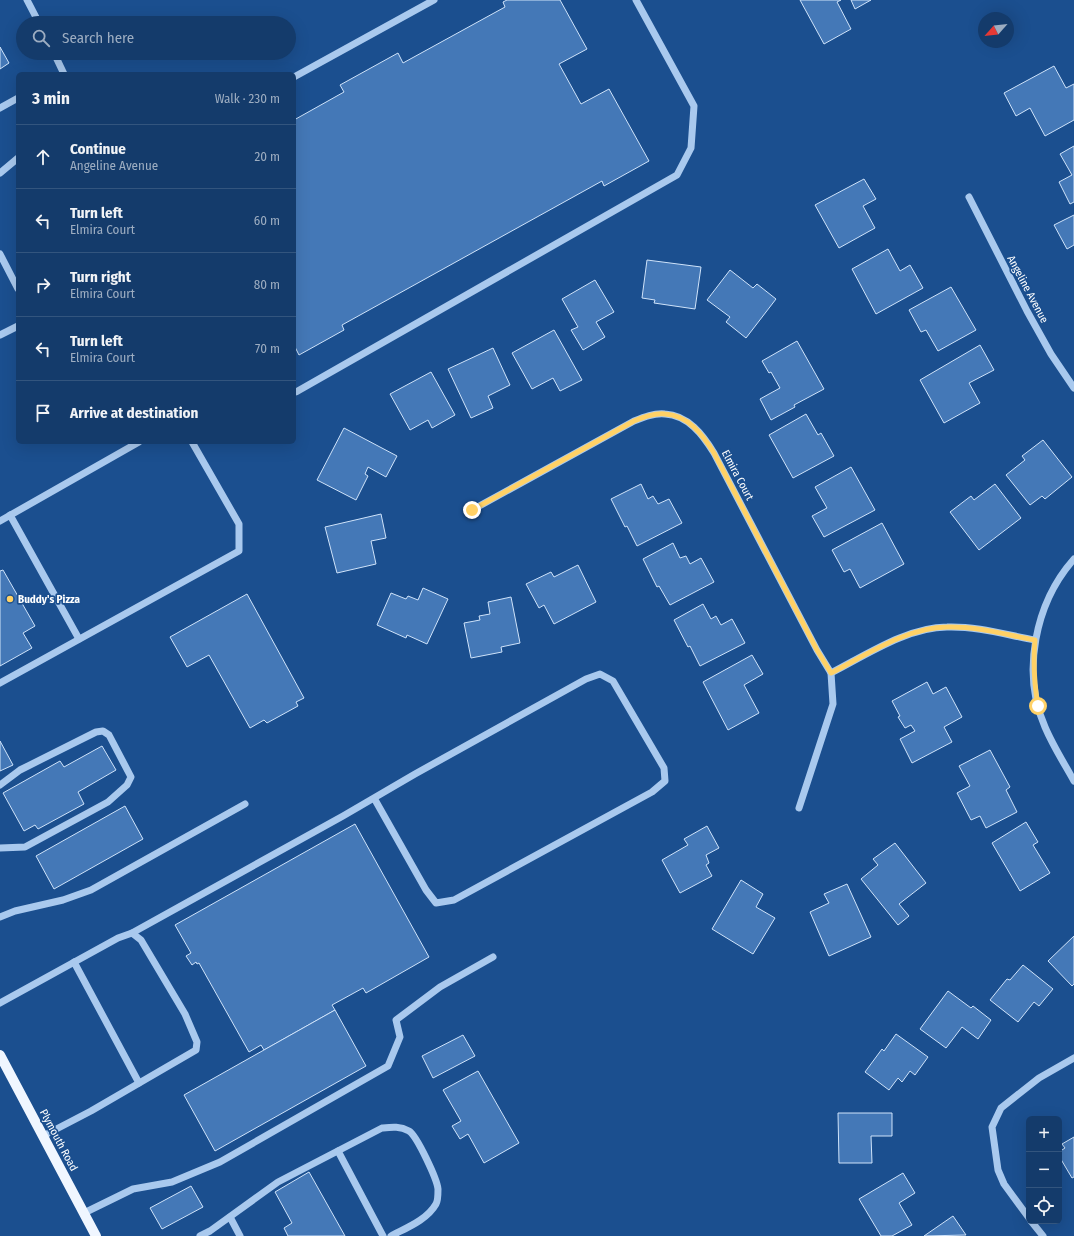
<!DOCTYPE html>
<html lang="en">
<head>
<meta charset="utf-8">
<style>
	body { margin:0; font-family:"Fira Sans Condensed",sans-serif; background:#214673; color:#f1f3f6 }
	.controls { position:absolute; right:12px; bottom:12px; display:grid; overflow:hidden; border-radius:6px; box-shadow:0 4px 16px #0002 }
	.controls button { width:36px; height:36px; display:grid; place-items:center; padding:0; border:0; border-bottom:1px solid #33557e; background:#143b6b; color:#f1f3f6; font:20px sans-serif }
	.compass { position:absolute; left:978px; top:12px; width:36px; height:36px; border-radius:50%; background:#143b6b; box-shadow:0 4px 16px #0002; rotate:243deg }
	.stop { position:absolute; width:12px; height:12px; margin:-9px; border:3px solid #ffd166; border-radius:50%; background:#fff }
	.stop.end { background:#ffd166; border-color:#fff; box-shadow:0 1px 4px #0008 }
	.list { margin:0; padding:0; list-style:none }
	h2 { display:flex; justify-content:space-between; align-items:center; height:52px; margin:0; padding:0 16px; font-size:17px }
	h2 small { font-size:13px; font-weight:400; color:#9dadc1 }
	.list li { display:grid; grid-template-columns:26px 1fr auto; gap:12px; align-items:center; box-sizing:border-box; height:64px; padding:0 16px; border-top:1px solid #33557e }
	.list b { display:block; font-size:15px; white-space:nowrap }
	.list p { margin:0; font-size:13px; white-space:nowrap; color:#9dadc1 }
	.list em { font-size:13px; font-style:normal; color:#9dadc1 }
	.icon { flex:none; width:22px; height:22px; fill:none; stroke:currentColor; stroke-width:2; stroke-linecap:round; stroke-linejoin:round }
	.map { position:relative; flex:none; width:1074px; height:1236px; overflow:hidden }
	.search { position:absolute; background:#143b6b; box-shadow:0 4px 16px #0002; left:16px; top:16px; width:280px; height:44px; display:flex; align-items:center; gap:10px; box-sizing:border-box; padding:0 14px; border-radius:22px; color:#9dadc1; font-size:15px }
	.panel { position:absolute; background:#143b6b; box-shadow:0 4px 16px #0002; left:16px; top:72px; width:280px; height:372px; border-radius:6px }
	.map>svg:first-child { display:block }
</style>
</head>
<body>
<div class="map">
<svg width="1074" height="1236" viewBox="0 0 1074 1236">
	<rect width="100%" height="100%" fill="#1b4f8f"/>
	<g fill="#4478b7" stroke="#cfe3fa">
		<path d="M507,0H560L587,49L559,64L581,104L609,89L649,161L604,186L602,181L342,325L344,330L299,355L294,345V120L344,92L340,85L398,53L403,63L505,7L503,2Z"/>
		<path d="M800,0H841L837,2L851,29L824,44Z"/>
		<path d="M851,0H871L855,9Z"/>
		<path d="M0,47L9,63L0,69Z"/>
		<path d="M1054,66L1066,88L1074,84V120L1045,136L1030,108L1016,116L1004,93Z"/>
		<path d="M1074,146V202L1070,204L1059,182L1072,175L1060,154Z"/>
		<path d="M864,179L876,199L863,206L875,228L839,248L815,205Z"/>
		<path d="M1074,215V245L1067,249L1054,225Z"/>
		<path d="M888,249L900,271L910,265L923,288L876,314L852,269Z"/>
		<path d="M647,260L701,267L695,309L654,303L655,300L642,298Z"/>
		<path d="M730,270L753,288L757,284L776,299L746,338L726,322L730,317L707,300Z"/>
		<path d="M595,280L614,312L596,322L605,337L583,350L571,330L578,327L562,299Z"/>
		<path d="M951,287L976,330L938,351L926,330L921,332L909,310Z"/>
		<path d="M554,330L582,380L560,391L553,378L532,389L512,353Z"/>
		<path d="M797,341L824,389L794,405L795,407L771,420L760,399L780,388L771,372L769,373L762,361Z"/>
		<path d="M980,345L994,370L969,383L980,403L944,423L920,380Z"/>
		<path d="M493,348L510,385L488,396L493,408L471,418L448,369Z"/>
		<path d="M431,372L455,415L432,428L428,420L410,430L390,394Z"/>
		<path d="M806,414L818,435L821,433L834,456L793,478L769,435Z"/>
		<path d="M344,428L397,456L386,477L368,467L365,474L368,476L356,500L317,480Z"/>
		<path d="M1043,440L1072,477L1045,499L1042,496L1030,505L1006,475L1025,460L1022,456Z"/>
		<path d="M851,467L875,510L824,537L812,516L827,508L815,487Z"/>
		<path d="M641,484L648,499L653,496L658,504L669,499L682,523L637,546L627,526L625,527L611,499Z"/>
		<path d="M995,484L1021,518L979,550L950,512L971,496L974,500Z"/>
		<path d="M381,514L386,538L371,541L376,564L337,573L325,527Z"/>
		<path d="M882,523L904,564L860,588L850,569L844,572L832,550Z"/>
		<path d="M673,543L680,558L686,556L690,564L701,558L714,582L670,605L659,586L657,587L643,559Z"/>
		<path d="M578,565L596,602L554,624L544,605L539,608L526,584L551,572L554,577Z"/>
		<path d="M3,570L35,626L23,633L32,648L0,666V571Z"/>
		<path d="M423,588L448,599L427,644L407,635L406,638L377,625L391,593L406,599L408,596L418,600Z"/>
		<path d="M247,594L304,698L296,702L298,706L267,723L264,720L250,728L209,655L187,667L170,637Z"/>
		<path d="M511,597L520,643L501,647L502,652L471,658L464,623L480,620L479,616L490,614L488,602Z"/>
		<path d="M703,604L711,619L716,616L721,625L732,619L745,643L700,666L690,646L688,647L674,620Z"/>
		<path d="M752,655L763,674L744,685L759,713L728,730L703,682Z"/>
		<path d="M927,682L933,694L946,687L962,717L944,727L952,742L912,763L900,739L915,731L911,725L905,728L898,717L900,716L892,701Z"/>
		<path d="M0,741L13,765L0,771Z"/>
		<path d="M102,746L116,770L78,792L84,804L38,829L35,825L24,831L3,793L60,761L64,767Z"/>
		<path d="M990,750L1010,787L1006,790L1017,812L986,828L980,816L971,820L957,793L970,786L959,766Z"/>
		<path d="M125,806L143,839L54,889L36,856Z"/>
		<path d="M1026,822L1038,842L1033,845L1050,873L1020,891L992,843Z"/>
		<path d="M355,824L429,957L366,993L363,988L332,1005L335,1010L264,1050L261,1045L249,1052L199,963L197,964L196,962L192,965L186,956L191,953L175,925Z"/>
		<path d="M707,826L719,848L706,855L709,863L706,865L712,876L680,893L662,860L688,845L684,839Z"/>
		<path d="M895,843L926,883L899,904L909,916L898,925L861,879L878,865L873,859Z"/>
		<path d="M741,880L763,894L756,907L775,918L753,954L712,929Z"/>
		<path d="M847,884L871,937L829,956L810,912L829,903L824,894Z"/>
		<path d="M1074,936V984L1072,986L1048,961Z"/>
		<path d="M1023,965L1053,989L1039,1006L1034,1002L1018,1022L990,1000L1007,979L1010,980Z"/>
		<path d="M948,991L971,1008L973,1006L991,1020L978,1039L962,1027L946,1048L920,1029Z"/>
		<path d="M335,1010L366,1066L215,1151L184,1095Z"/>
		<path d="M896,1034L928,1057L915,1075L910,1071L902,1082L898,1078L889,1090L865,1072L882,1049L884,1051Z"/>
		<path d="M463,1035L475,1056L433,1078L422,1056Z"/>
		<path d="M478,1071L519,1143L484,1163L468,1134L460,1139L452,1126L461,1121L443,1090Z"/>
		<path d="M838,1113H892V1136H871L872,1163H839Z"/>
		<path d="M1074,1137V1177L1072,1178L1059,1156V1152L1065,1148L1062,1144Z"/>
		<path d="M309,1172L345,1236H288L284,1228L292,1223L275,1192Z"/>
		<path d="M903,1173L915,1193L899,1203L912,1225L892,1236H881L859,1199Z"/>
		<path d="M191,1186L203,1207L162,1229L150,1208Z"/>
		<path d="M953,1216L966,1235L924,1236Z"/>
	</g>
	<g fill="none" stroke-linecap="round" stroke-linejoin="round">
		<g stroke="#a9c9ee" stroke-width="7">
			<path d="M27,0L39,23"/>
			<path d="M54,53L64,74"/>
			<path d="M294,77L434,0"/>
			<path d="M0,108L18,98"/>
			<path d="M0,173L18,158"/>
			<path d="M969,197L1027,311L1051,354L1074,388"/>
			<path d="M0,254L18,289"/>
			<path d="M0,335L18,326"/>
			<path d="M294,392H296L677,175L691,148L694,106L636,0"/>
			<path d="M472,510L634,421C644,417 654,413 665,414C688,415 703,435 714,453L817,650L831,673L833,704L799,808"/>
			<path d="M10,515L79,639"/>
			<path d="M0,521L139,442"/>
			<path d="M1074,559C1035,603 1021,673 1045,727C1053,746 1064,763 1074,781"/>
			<path d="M831,673C866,655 908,627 947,627C977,626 1007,635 1035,640"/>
			<path d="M0,683L239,551V524L192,442"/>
			<path d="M0,785L20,770L96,732L103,731L109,735L131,777L127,785L108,802L25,847L0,848"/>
			<path d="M0,917L15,911L63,900L91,890L245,804"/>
			<path d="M132,933L343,816L415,774L586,679L600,674L613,681L664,768L665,781L652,792L454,900L436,903L426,890L374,798"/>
			<path d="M74,962L139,1083"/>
			<path d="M0,1003L118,938L132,933L141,940L185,1014L197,1042L196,1050L91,1111L43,1136"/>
			<path d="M338,1151L383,1236"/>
			<path d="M84,1213L133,1189L172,1182L220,1162L388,1066L400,1037L396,1020L440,987L493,957"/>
			<path d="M230,1217L240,1236"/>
			<path d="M1029,1218L1004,1184L998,1170L992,1127L1001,1108L1039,1078L1074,1058"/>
			<path d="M1031,1221L1043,1236"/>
			<path d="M200,1236L210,1231L278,1182L382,1128C392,1127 400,1126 409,1131C417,1136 437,1179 438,1189C438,1194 438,1201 436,1204C427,1220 406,1228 391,1236"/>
		</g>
		<path stroke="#f0f6ff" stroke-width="10" d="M0,1055L96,1236"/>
	</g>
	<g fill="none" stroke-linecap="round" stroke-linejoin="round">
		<path stroke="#ffd166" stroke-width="5" d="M472,510L634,421C644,417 654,413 665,414C688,415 703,435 714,453L817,650L831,673C866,655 908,627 947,627C977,626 1007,635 1035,640C1033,663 1034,683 1038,706"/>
	</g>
	<circle fill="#ffd166" stroke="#1b4f8f" stroke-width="1.5" cx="10" cy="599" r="4"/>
	<g text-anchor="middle" stroke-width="3.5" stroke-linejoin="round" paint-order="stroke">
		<g font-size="11" fill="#fff" stroke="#1b4f8f">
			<text transform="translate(1028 289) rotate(62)" y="4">Angeline Avenue</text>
			<text transform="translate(738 475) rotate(62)" y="4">Elmira Court</text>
			<text transform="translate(59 1140) rotate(62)" y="4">Plymouth Road</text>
		</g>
		<g font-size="11" font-weight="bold" fill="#fff" stroke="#1b4f8f" text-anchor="start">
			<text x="18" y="603">Buddy's Pizza</text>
		</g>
	</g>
</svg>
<div class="controls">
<button>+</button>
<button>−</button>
<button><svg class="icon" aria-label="locate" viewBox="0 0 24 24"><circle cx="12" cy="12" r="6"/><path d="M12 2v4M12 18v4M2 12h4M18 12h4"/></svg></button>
</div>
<svg class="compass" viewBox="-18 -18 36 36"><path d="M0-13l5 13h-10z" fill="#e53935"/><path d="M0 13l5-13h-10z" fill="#9dadc1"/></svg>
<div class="stop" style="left:1038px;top:706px"></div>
<div class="stop end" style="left:472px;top:510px"></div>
<div class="search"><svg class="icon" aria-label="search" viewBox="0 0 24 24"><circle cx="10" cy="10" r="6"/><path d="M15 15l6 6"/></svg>Search here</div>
<section class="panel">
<h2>3 min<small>Walk · 230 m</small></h2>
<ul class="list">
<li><svg class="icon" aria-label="ahead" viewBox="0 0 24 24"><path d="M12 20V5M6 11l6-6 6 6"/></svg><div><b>Continue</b><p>Angeline Avenue</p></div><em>20 m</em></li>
<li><svg class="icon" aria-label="left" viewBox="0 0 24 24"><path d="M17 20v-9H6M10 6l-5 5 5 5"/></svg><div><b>Turn left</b><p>Elmira Court</p></div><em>60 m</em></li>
<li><svg class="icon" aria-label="right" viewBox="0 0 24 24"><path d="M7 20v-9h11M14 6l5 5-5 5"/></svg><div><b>Turn right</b><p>Elmira Court</p></div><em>80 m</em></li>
<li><svg class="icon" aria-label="left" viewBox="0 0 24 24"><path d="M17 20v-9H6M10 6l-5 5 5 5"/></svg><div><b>Turn left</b><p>Elmira Court</p></div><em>70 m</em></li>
<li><svg class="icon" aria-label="arrive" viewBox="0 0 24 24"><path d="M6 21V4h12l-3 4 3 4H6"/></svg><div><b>Arrive at destination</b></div></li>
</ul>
</section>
</div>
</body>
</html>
